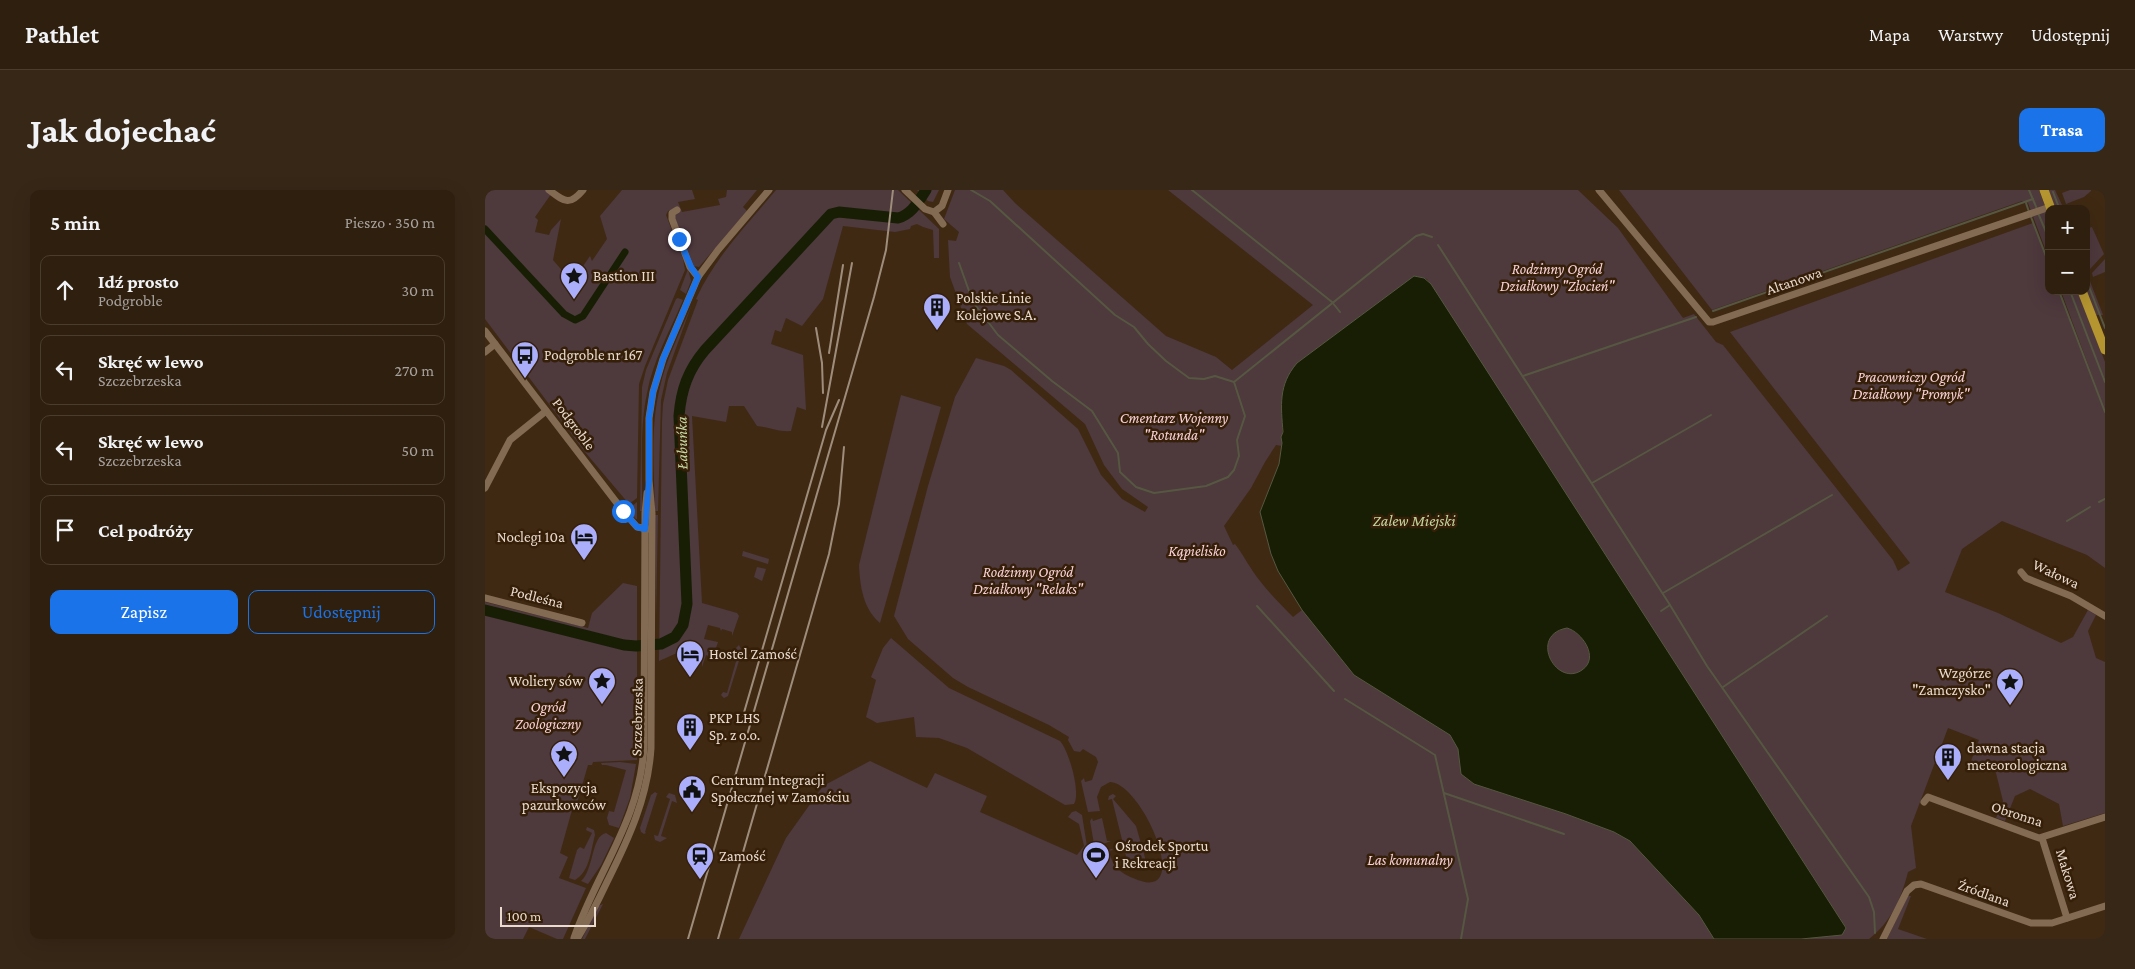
<!DOCTYPE html>
<html lang="pl">
<head>
<meta charset="utf-8">
<style>
	body { margin:0; font-family:"Crimson Pro",serif; background:#372717; color:#f1f3f6 }
	.controls { position:absolute; right:15px; top:15px; display:grid; overflow:hidden; border-radius:10px; box-shadow:0 5px 20px #0002 }
	.controls button { width:45px; height:45px; display:grid; place-items:center; padding:0; border:0; border-bottom:1px solid #4a3d2e; background:#2f1f0e; color:#f1f3f6; font:25px sans-serif }
	.scale { position:absolute; left:15px; bottom:12px; width:96px; box-sizing:border-box; padding-left:5px; border:2px solid #eadbce; border-top:0; font-size:14px; line-height:18px; white-space:nowrap; color:#eadbce; -webkit-text-stroke:4px #351f08; paint-order:stroke }
	.stop { position:absolute; width:15px; height:15px; margin:-11px; border:4px solid #1a73e8; border-radius:50%; background:#fff }
	.stop.end { background:#1a73e8; border-color:#fff; box-shadow:0 1px 5px #0008 }
	.list { margin:0; padding:0; list-style:none }
	h2 { display:flex; justify-content:space-between; align-items:center; height:65px; margin:0; padding:0 20px; font-size:21px }
	h2 small { font-size:16px; font-weight:400; color:#a7a29e }
	.list li { display:grid; grid-template-columns:32px 1fr auto; gap:15px; align-items:center; box-sizing:border-box; height:70px; margin:0 10px 10px; padding:0 10px; border:1px solid #4a3d2e; border-radius:10px }
	.list b { display:block; font-size:19px; white-space:nowrap }
	.list p { margin:0; font-size:16px; white-space:nowrap; color:#a7a29e }
	.list em { font-size:16px; font-style:normal; color:#a7a29e }
	.actions { display:flex; gap:10px; padding:15px 20px }
	.actions a { flex:1; padding:11px 0; border:1px solid #1a73e8; border-radius:10px; text-align:center; font-size:18px; color:#1a73e8 }
	.actions .main { background:#1a73e8; color:#fff }
	.icon { flex:none; width:28px; height:28px; fill:none; stroke:currentColor; stroke-width:2; stroke-linecap:round; stroke-linejoin:round }
	.map { position:relative; flex:none; width:1620px; height:749px; overflow:hidden; border-radius:10px }
	header { display:flex; align-items:center; gap:30px; box-sizing:border-box; height:70px; padding:0 25px; background:#2f1f0e; border-bottom:1px solid #4a3d2e }
	header strong { font-size:24px }
	nav { display:flex; gap:28px; margin-inline-start:auto; font-size:18px }
	.intro { display:flex; align-items:center; justify-content:space-between; box-sizing:border-box; height:120px; padding:0 30px }
	h1 { margin:0; font-size:35px }
	.button { padding:12px 22px; border-radius:10px; background:#1a73e8; color:#fff; font-size:18px; font-weight:700 }
	main { display:flex; gap:30px; padding:0 30px }
	aside { flex:1; background:#2f1f0e; border-radius:10px; box-shadow:0 5px 20px #0002 }
	.map>svg:first-child { display:block }
</style>
</head>
<body>
<header>
<strong>Pathlet</strong>
<nav><a>Mapa</a><a>Warstwy</a><a>Udostępnij</a></nav>
</header>
<div class="intro"><h1>Jak dojechać</h1><a class="button">Trasa</a></div>
<main>
<aside>
<h2>5 min<small>Pieszo · 350 m</small></h2>
<ul class="list">
<li><svg class="icon" aria-label="ahead" viewBox="0 0 24 24"><path d="M12 20V5M6 11l6-6 6 6"/></svg><div><b>Idź prosto</b><p>Podgroble</p></div><em>30 m</em></li>
<li><svg class="icon" aria-label="left" viewBox="0 0 24 24"><path d="M17 20v-9H6M10 6l-5 5 5 5"/></svg><div><b>Skręć w lewo</b><p>Szczebrzeska</p></div><em>270 m</em></li>
<li><svg class="icon" aria-label="left" viewBox="0 0 24 24"><path d="M17 20v-9H6M10 6l-5 5 5 5"/></svg><div><b>Skręć w lewo</b><p>Szczebrzeska</p></div><em>50 m</em></li>
<li><svg class="icon" aria-label="arrive" viewBox="0 0 24 24"><path d="M6 21V4h12l-3 4 3 4H6"/></svg><div><b>Cel podróży</b></div></li>
</ul>
<div class="actions"><a class="main">Zapisz</a><a>Udostępnij</a></div>
</aside>
<div class="map">
<svg width="1620" height="749" viewBox="0 0 1620 749">
	<rect width="100%" height="100%" fill="#3f2913"/>
	<g fill="#4e393d">
		<path d="M0,0H69L50,27L53,30L50,42L64,45L66,40L76,29L68,70L87,92L105,66L107,71L122,49L115,26L137,0H207L210,9L193,12L197,22L235,15L233,9L241,7L242,0H272L258,17L262,21L214,77L208,76L189,26L194,23L192,17L183,21L181,25L198,69L200,80L160,176L154,194L152,308L144,314L100,262L0,129Z"/>
		<path d="M291,0H413L454,39V68H449L448,40L438,37L432,34L426,36L425,39L410,42L358,36L338,109L317,136L301,128L296,142L290,140L286,154L318,165L321,220L312,217L306,241C294,242 284,237 272,236L259,216H244L241,232L207,226L217,413L252,423L254,426L247,446V442L237,439L236,441L235,438L223,435L219,449L233,452L229,464L225,463L224,466L221,465L217,477V467L192,463L174,471L177,231L178,214L183,190L213,110L211,109C230,67 262,35 291,0Z"/>
		<path d="M432,0H454L448,12L443,11Z"/>
		<path d="M470,0H518L530,13L681,146L731,167L747,180L828,115L683,0H1093L1133,38L1198,128L1209,124L1231,152L1238,155L1408,370L1413,381L1425,373L1245,142L1548,33L1564,75V101H1574L1616,210L1576,101H1593L1620,172V378L1602,365L1517,331L1477,359L1460,402L1513,423L1576,453L1588,447L1603,420L1611,425L1603,441L1611,468L1620,472V623L1578,636L1574,614L1545,599L1530,606L1520,631L1511,628L1518,611L1511,583L1486,571L1494,550L1463,538L1426,636L1431,678L1423,682C1416,709 1406,732 1384,749H1316L1357,745L1361,738L942,89L929,86L812,173L797,219V256L791,255L780,272L766,298L739,336L748,355L750,354C759,366 766,380 775,391C785,404 797,416 808,427L817,420L820,423L869,485L965,545L973,559L977,584L989,594L1081,624L1129,642L1145,651L1214,725L1229,749H254L301,648L338,596L385,571L442,598L450,583L502,606L495,622L592,665L599,656L594,634L583,627L587,622L591,621L597,625L604,669L609,671L611,663L627,659L628,660L624,661C628,677 634,682 648,688C711,717 658,593 625,592L616,597L612,607L615,621L603,622L596,591L599,588L600,592L607,590L613,572L611,567L598,559L595,562L589,561L583,550L584,547L564,535L483,497L468,488L423,449L409,426L443,296L470,207L491,168L519,176L526,180L593,239L616,285L637,309L660,322L663,317L637,299L619,275L600,234L482,134L465,87L463,50L471,51L474,42L459,29Z"/>
		<path d="M1134,0H1554L1564,26V69L1543,13L1537,11L1227,120Z"/>
		<path d="M1563,0H1570L1577,15L1569,16Z"/>
		<path d="M1585,0H1606V1L1599,7L1581,14L1577,3Z"/>
		<path d="M1607,37L1619,64L1605,79L1601,69V39Z"/>
		<path d="M1620,69V82L1608,87L1607,83Z"/>
		<path d="M203,79L206,91L201,104L195,100Z"/>
		<path d="M1603,86L1618,125H1611L1601,100V87Z"/>
		<path d="M193,108L198,110C185,141 168,170 162,203C154,241 158,282 157,321H155L157,197L161,180L191,109Z"/>
		<path d="M207,114L182,183L176,210L173,321H170C169,280 165,237 175,197C181,169 196,141 207,114Z"/>
		<path d="M416,205L456,217L395,433C378,419 375,396 374,375Z"/>
		<path d="M152,312V329H151L142,320Z"/>
		<path d="M170,325H173L171,427Z"/>
		<path d="M258,361L284,369L283,374L257,366Z"/>
		<path d="M272,377L281,379L277,391L269,387Z"/>
		<path d="M138,393L152,396V570L108,572L107,575H103L90,620H87L75,663L83,667L74,688L101,698L78,749H72L44,737L38,749H0V412L103,438L107,423Z"/>
		<path d="M1082,438C1097,442 1115,469 1097,480C1071,498 1043,445 1082,438Z"/>
		<path d="M406,448L464,498L575,551C584,561 596,603 589,614L580,615L482,558L454,548L431,547L429,527L392,533L381,527L391,490L386,487L398,458Z"/>
		<path d="M254,455L257,461L243,506L239,508L236,505L238,502L242,503L254,461L250,459Z"/>
		<path d="M135,572L151,574L145,608L134,638L124,635L122,628L124,621L129,622L141,580L121,575H117L116,573Z"/>
		<path d="M170,602L173,604H172L160,642L161,643L159,644L156,642L155,638L166,605Z"/>
		<path d="M184,603L190,605L192,613L187,611L176,646L182,648L175,652L170,650L169,645L173,646L185,609L181,607Z"/>
		<path d="M628,604L631,606L628,609L651,636L663,678L643,669L641,666L627,609L623,610L624,606Z"/>
		<path d="M607,628L608,631L617,628L622,651H626L613,656L609,654L605,631Z"/>
		<path d="M102,637L109,640L110,645C106,659 105,682 90,690L84,688L92,660L95,657L99,659L107,643L101,640Z"/>
		<path d="M121,643L129,648L116,675L103,694L96,691C109,680 106,646 121,643Z"/>
		<path d="M1423,706H1426L1413,739L1442,749H1402Z"/>
		<path d="M118,714L100,749H97L113,716Z"/>
	</g>
	<path fill="#171e04" stroke="#565741" fill-rule="evenodd" d="M929,86L939,88L946,94L1361,738L1357,745L1316,749H1229L1214,725L1145,651L1129,642L1081,624L989,594L976,584L973,559L965,545L869,485L817,420L793,381L786,364L775,322L794,274L797,253L796,247L798,242C796,216 793,195 812,173ZM1082,438C1097,442 1115,468 1097,480C1071,498 1043,445 1082,438Z"/>
	<g fill="none" stroke-linecap="round" stroke-linejoin="round">
		<g stroke="#565741" stroke-width="2">
			<path d="M707,0L847,112L855,122"/>
			<path d="M1544,0L1552,19"/>
			<path d="M1568,2L1573,15"/>
			<path d="M1541,13L1544,22"/>
			<path d="M1553,23L1564,49"/>
			<path d="M1546,27L1564,74"/>
			<path d="M953,55L1185,415L1222,476L1384,707L1389,722L1390,743"/>
			<path d="M474,73L488,112L513,145L567,191L607,221L633,263L635,282L651,297L669,303L721,296L743,287L749,280L754,266L752,250L760,226L749,192L730,186L719,189L704,188L681,171L663,154L649,137L630,125L505,11L486,0"/>
			<path d="M1601,89L1620,138"/>
			<path d="M1574,101L1620,222"/>
			<path d="M1585,101L1620,192"/>
			<path d="M1228,121L1548,9"/>
			<path d="M1038,186L1211,127"/>
			<path d="M749,192L931,46L938,44L947,47"/>
			<path d="M1107,293L1226,225"/>
			<path d="M1614,312L1620,309"/>
			<path d="M1582,331L1605,317"/>
			<path d="M1178,403L1347,305"/>
			<path d="M772,416L849,501"/>
			<path d="M1176,421L1185,415"/>
			<path d="M1238,497L1342,426"/>
			<path d="M860,509L950,565L983,709L976,749"/>
			<path d="M959,603L1079,644"/>
		</g>
		<path stroke="#171e04" stroke-width="7" d="M0,39L79,124L90,130L98,126L140,62"/>
		<path stroke="#171e04" stroke-width="11" d="M0,420L139,455L151,456L176,454L190,447L198,435L202,414L194,226C196,200 203,180 220,160L346,24L354,22L413,28C427,24 433,12 441,0"/>
		<g stroke="#836a52" stroke-width="7">
			<path d="M64,0C79,11 84,17 98,0"/>
			<path d="M420,0L440,19L449,22L458,34"/>
			<path d="M1114,0L1224,132H1228L1565,17"/>
			<path d="M192,20L187,23V29L205,77L213,87"/>
			<path d="M449,22L457,16L463,0"/>
			<path d="M0,141L138,321L152,337L163,339"/>
			<path d="M0,162L10,154"/>
			<path d="M0,298L25,250L61,221"/>
			<path d="M1536,382L1541,388L1586,406L1620,426"/>
			<path d="M0,408L97,433"/>
			<path d="M1439,612L1443,607L1554,648L1620,627"/>
			<path d="M1557,648L1582,728"/>
			<path d="M89,748C112,681 156,629 159,555L160,323L162,303"/>
			<path d="M92,749C103,731 113,711 122,692C144,648 163,607 166,558L167,323L164,290V228L168,202L178,169L213,87L233,60L284,0"/>
			<path d="M1398,749L1422,701L1429,695L1436,694L1546,733H1567L1620,716"/>
		</g>
		<g stroke="#b49530" stroke-width="9">
			<path d="M1559,0L1566,19"/>
			<path d="M1597,101L1620,160"/>
		</g>
		<g stroke="#9f8d7c" stroke-width="2">
			<path d="M331,138L337,173L338,203"/>
			<path d="M344,163L358,75"/>
			<path d="M337,237L367,73"/>
			<path d="M258,526L341,240L354,210"/>
			<path d="M203,749L389,107L401,60L408,0"/>
			<path d="M233,749L344,364L354,314L359,257"/>
		</g>
	</g>
	<g fill="none" stroke-linecap="round" stroke-linejoin="round">
		<path stroke="#1a73e8" stroke-width="6" d="M138,321L152,337L160,339L164,290V228L168,202L178,169L213,87L206,77L194,49"/>
	</g>
	<defs>
		<g id="sight-pin" transform="scale(1.4375)"><path d="M0 17L-7.5 6A9.5 9.5 0 1 1 7.5 6Z" fill="#abaffb" stroke="#351f08"/><path d="M0-6L1.8-2.2L6-1.7L2.9 1.2L3.7 5.4L0 3.3L-3.7 5.4L-2.9 1.2L-6-1.7L-1.8-2.2Z" fill="#111"/></g>
		<g id="building-pin" transform="scale(1.4375)"><path d="M0 17L-7.5 6A9.5 9.5 0 1 1 7.5 6Z" fill="#abaffb" stroke="#351f08"/><path d="M-4-6H4V6H1V3H-1V6H-4ZM-2.5-4.3h1.7v1.8h-1.7ZM.8-4.3h1.7v1.8H.8ZM-2.5-1h1.7V.8h-1.7ZM.8-1h1.7V.8H.8Z" fill="#111"/></g>
		<g id="bus-pin" transform="scale(1.4375)"><path d="M0 17L-7.5 6A9.5 9.5 0 1 1 7.5 6Z" fill="#abaffb" stroke="#351f08"/><path d="M-5-6H5V4H4V6H2V4H-2V6H-4V4H-5ZM-3.5-4V0h7V-4ZM-3.5 1.2v1.5H-2V1.2ZM2 1.2v1.5H3.5V1.2Z" fill="#111"/></g>
		<g id="hotel-pin" transform="scale(1.4375)"><path d="M0 17L-7.5 6A9.5 9.5 0 1 1 7.5 6Z" fill="#abaffb" stroke="#351f08"/><path d="M-6-4.5h1.5V1H6V5H4.5V3h-9V5H-6ZM-4 0a1.8 1.8 0 1 1 3.6 0ZM.5 0V-2.5h3Q6-2.5 6 0Z" fill="#111"/></g>
		<g id="civic-pin" transform="scale(1.4375)"><path d="M0 17L-7.5 6A9.5 9.5 0 1 1 7.5 6Z" fill="#abaffb" stroke="#351f08"/><path d="M-.6-6.5H3V-4.5H.6V-3L4-1V1h2V6H-6V1h2V-1L-.6-3ZM-1.2 2.5V6h2.4V2.5Z" fill="#111"/></g>
		<g id="stadium-pin" transform="scale(1.4375)"><path d="M0 17L-7.5 6A9.5 9.5 0 1 1 7.5 6Z" fill="#abaffb" stroke="#351f08"/><path d="M0-5a6.5 5 0 1 0 0 10a6.5 5 0 1 0 0-10ZM-3.5-1.8h7v3.6h-7Z" fill="#111"/></g>
		<g id="station-pin" transform="scale(1.4375)"><path d="M0 17L-7.5 6A9.5 9.5 0 1 1 7.5 6Z" fill="#abaffb" stroke="#351f08"/><path d="M-3-6H3Q5-6 5-4V2Q5 4 3 4L4.5 6H3L1.5 4h-3L-3 6H-4.5L-3 4Q-5 4-5 2V-4Q-5-6-3-6ZM-3.5-4v3h7v-3ZM-3.5 1v1.5H-2V1ZM2 1v1.5H3.5V1Z" fill="#111"/></g>
	</defs>
	<g fill-rule="evenodd">
		<use href="#sight-pin" x="89" y="86"/>
		<use href="#building-pin" x="452" y="117"/>
		<use href="#bus-pin" x="40" y="165"/>
		<use href="#hotel-pin" x="99" y="347"/>
		<use href="#hotel-pin" x="205" y="464"/>
		<use href="#sight-pin" x="117" y="491"/>
		<use href="#sight-pin" x="1525" y="492"/>
		<use href="#building-pin" x="205" y="537"/>
		<use href="#sight-pin" x="79" y="564"/>
		<use href="#building-pin" x="1463" y="567"/>
		<use href="#civic-pin" x="207" y="599"/>
		<use href="#stadium-pin" x="611" y="665"/>
		<use href="#station-pin" x="215" y="666"/>
	</g>
	<g text-anchor="middle" stroke-width="5" stroke-linejoin="round" paint-order="stroke">
		<g font-size="15" font-style="italic" fill="#fad2d8" stroke="#351f08">
			<text x="1072" y="84">Rodzinny Ogród<tspan x="1072" dy="17">Działkowy "Złocień"</tspan></text>
			<text x="1426" y="192">Pracowniczy Ogród<tspan x="1426" dy="17">Działkowy "Promyk"</tspan></text>
			<text x="689" y="233">Cmentarz Wojenny<tspan x="689" dy="17">"Rotunda"</tspan></text>
			<text x="712" y="366">Kąpielisko</text>
			<text x="543" y="387">Rodzinny Ogród<tspan x="543" dy="17">Działkowy "Relaks"</tspan></text>
			<text x="63" y="522">Ogród<tspan x="63" dy="17">Zoologiczny</tspan></text>
			<text x="925" y="675">Las komunalny</text>
		</g>
		<g font-size="15" fill="#eadbce" stroke="#351f08" text-anchor="start">
			<text x="108" y="91">Bastion III</text>
			<text x="471" y="113">Polskie Linie<tspan x="471" dy="17">Kolejowe S.A.</tspan></text>
			<text x="59" y="170">Podgroble nr 167</text>
			<text x="80" y="352" text-anchor="end">Noclegi 10a</text>
			<text x="224" y="469">Hostel Zamość</text>
			<text x="1506" y="488" text-anchor="end">Wzgórze<tspan x="1506" dy="17">"Zamczysko"</tspan></text>
			<text x="98" y="496" text-anchor="end">Woliery sów</text>
			<text x="224" y="533">PKP LHS<tspan x="224" dy="17">Sp. z o.o.</tspan></text>
			<text x="1482" y="563">dawna stacja<tspan x="1482" dy="17">meteorologiczna</tspan></text>
			<text x="226" y="595">Centrum Integracji<tspan x="226" dy="17">Społecznej w Zamościu</tspan></text>
			<text x="79" y="603" text-anchor="middle">Ekspozycja<tspan x="79" dy="17">pazurkowców</tspan></text>
			<text x="630" y="661">Ośrodek Sportu<tspan x="630" dy="17">i Rekreacji</tspan></text>
			<text x="234" y="671">Zamość</text>
		</g>
		<g font-size="15" fill="#eadbce" stroke="#351f08">
			<text transform="translate(1309 91) rotate(-19)" y="5">Altanowa</text>
			<text transform="translate(89 234) rotate(53)" y="5">Podgroble</text>
			<text transform="translate(1571 384) rotate(25)" y="5">Wałowa</text>
			<text transform="translate(52 407) rotate(14)" y="5">Podleśna</text>
			<text transform="translate(152 527) rotate(-89)" y="5">Szczebrzeska</text>
			<text transform="translate(1532 624) rotate(18)" y="5">Obronna</text>
			<text transform="translate(1583 684) rotate(73)" y="5">Makowa</text>
			<text transform="translate(1499 703) rotate(20)" y="5">Źródlana</text>
		</g>
		<g font-size="16" font-style="italic" fill="#c4d69f" stroke="#351f08">
			<text transform="translate(196 253) rotate(-91)" y="6">Łabuńka</text>
			<text x="929" y="336">Zalew Miejski</text>
		</g>
	</g>
</svg>
<div class="controls">
<button>+</button>
<button>−</button>
</div>
<div class="scale">100 m</div>
<div class="stop" style="left:138px;top:321px"></div>
<div class="stop end" style="left:194px;top:49px"></div>
</div>
</main>
</body>
</html>
